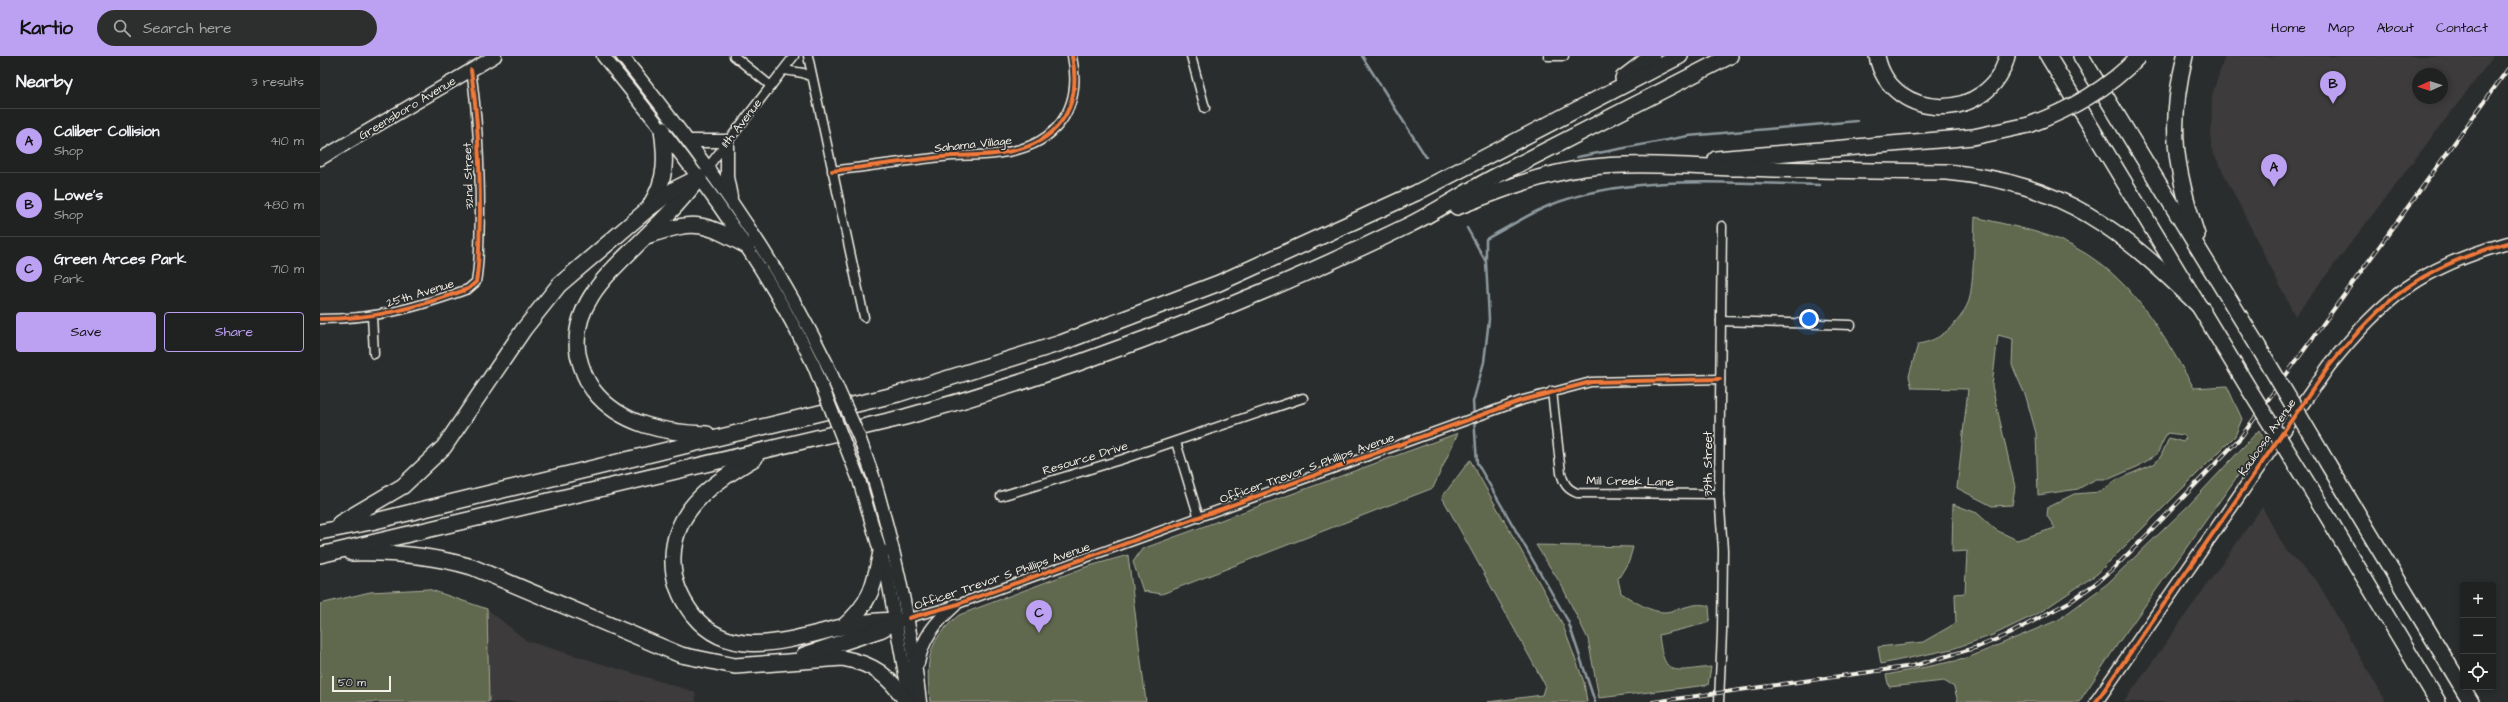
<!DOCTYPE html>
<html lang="en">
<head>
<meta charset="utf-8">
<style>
	body { margin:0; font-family:"Architects Daughter",sans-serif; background:#2d2f2f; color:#f1f3f6 }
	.controls { position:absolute; right:12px; bottom:12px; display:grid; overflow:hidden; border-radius:4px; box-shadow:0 2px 6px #0003 }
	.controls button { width:36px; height:36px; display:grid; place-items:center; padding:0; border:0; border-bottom:1px solid #3d3f40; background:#202222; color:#f1f3f6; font:20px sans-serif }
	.compass { position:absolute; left:2092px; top:12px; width:36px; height:36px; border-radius:50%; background:#202222; box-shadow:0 2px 6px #0003; rotate:267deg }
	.scale { position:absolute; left:12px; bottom:10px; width:59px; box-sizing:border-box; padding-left:4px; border:2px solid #f4f1e8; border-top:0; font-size:11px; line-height:14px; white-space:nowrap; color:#f4f1e8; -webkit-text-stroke:3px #2a2d2e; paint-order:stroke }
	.you { position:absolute; left:1489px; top:263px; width:14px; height:14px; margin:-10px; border:3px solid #fff; border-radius:50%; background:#1a73e8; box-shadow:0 0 0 6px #1a73e833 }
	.badge { display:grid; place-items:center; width:26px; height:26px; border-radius:50%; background:#bca0f2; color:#111; font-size:13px; font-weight:700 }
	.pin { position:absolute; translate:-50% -33px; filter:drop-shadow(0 1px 2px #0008) }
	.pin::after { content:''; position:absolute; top:21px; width:14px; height:12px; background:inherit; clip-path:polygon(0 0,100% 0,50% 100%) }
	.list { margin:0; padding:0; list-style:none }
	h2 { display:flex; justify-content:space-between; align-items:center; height:52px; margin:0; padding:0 16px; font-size:17px }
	h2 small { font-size:13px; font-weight:400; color:#a2a4a5 }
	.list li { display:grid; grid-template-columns:26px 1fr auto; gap:12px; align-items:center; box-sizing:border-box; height:64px; padding:0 16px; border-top:1px solid #3d3f40 }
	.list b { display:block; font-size:15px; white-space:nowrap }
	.list p { margin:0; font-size:13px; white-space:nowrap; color:#a2a4a5 }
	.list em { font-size:13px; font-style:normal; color:#a2a4a5 }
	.actions { display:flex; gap:8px; padding:12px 16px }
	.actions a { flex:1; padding:9px 0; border:1px solid #bca0f2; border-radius:4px; text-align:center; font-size:14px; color:#bca0f2 }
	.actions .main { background:#bca0f2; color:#111 }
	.icon { flex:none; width:22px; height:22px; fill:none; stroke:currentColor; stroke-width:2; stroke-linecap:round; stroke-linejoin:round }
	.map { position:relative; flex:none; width:2188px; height:646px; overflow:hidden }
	header { display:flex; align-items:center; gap:24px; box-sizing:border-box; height:56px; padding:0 20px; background:#bca0f2; color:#111 }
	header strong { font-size:19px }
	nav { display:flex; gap:22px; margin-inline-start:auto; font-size:14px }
	.search { width:280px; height:36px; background:#2d2f2f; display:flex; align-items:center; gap:10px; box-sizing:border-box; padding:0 14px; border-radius:22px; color:#a2a4a5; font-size:15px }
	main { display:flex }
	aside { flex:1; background:#202222 }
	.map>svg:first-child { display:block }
</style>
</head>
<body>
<header>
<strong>Kartio</strong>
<div class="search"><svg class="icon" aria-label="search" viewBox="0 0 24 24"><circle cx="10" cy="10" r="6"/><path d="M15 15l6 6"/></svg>Search here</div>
<nav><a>Home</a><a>Map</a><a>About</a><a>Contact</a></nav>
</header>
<main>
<aside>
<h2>Nearby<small>3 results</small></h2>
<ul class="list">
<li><span class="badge">A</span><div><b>Caliber Collision</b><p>Shop</p></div><em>410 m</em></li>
<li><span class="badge">B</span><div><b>Lowe's</b><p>Shop</p></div><em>480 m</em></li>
<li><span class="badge">C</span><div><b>Green Arces Park</b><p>Park</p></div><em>710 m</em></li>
</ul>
<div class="actions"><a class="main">Save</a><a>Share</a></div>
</aside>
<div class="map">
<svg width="2188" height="646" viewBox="0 0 2188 646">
	<rect width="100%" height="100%" fill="#2a2d2e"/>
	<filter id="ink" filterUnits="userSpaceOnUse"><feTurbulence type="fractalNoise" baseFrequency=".025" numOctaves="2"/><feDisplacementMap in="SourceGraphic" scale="8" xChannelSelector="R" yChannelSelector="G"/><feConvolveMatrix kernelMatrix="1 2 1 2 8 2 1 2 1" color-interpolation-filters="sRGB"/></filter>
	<g filter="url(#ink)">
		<g fill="#3e3b3a" fill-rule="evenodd">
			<path d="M1905,0H2174L1975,260L1891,92L1892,39ZM2098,18H2122V42H2098Z"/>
			<path d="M1942,451L1967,496L1997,525L2066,646H1804Z"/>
			<path d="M108,533L167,553L207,585L375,636L376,646H0Z"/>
		</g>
		<g fill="#61674e" stroke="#aaac9b">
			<path d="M1655,161C1679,167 1705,172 1729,180C1803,206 1837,268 1874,332L1907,330L1922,363L1915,380L1777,518L1719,557L1673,579L1632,593L1561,608L1558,591L1603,586L1636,567L1635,538L1645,537L1647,495L1632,496L1633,448L1657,457L1676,474L1697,484L1735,472L1727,460L1728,451L1754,438L1780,436L1796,424L1834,408L1841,400L1849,382L1863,386L1866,382L1864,379L1847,377L1837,398L1819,410L1789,423H1776L1758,433L1718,439L1716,377L1706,341L1692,309L1693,283L1678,279L1672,330L1695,431L1692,449L1672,450L1637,432L1648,333L1592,332L1589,320L1598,288C1620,285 1639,268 1648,247C1654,235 1654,177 1655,161Z"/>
			<path d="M1939,374L1944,383L1799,586L1759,646H1638L1634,631L1624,625L1569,631L1566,619L1645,603L1738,564L1787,528L1869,449Z"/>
			<path d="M1138,377L1113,432L842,538L823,535L813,506L822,493Z"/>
			<path d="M1150,404L1242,567L1264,626L1267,646H1168L1222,639L1225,629L1122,441Z"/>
			<path d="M1216,489L1313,491L1309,505L1298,523L1301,537C1314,545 1331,557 1346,556C1361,554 1375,545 1389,550L1390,563L1387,567L1339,579C1344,622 1353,615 1391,611L1388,629L1279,642L1268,583L1242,530Z"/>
			<path d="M808,499L826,646H610C606,606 606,586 639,559L766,511Z"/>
			<path d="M108,533L167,553L169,646H0V548L50,536Z"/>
		</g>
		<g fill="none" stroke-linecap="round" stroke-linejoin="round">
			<g stroke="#8e9a9f" stroke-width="2.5">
				<path d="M1042,0L1106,101"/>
				<path d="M1257,101L1368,80L1537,65"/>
				<path d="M1147,172L1166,206L1169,263L1164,306L1153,346L1157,407L1248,565L1275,646"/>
				<path d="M1166,204V183C1187,172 1207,159 1228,150C1309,117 1415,127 1500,129"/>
			</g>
			<g stroke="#f4f1e8" stroke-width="11">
				<g id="street">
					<path d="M414,0L451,30"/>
					<path d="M488,0L544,261"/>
					<path d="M871,0L885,52"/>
					<path d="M1228,0H1244"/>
					<path d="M464,14L483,17L492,21"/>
					<path d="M388,111L474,0"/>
					<path d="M512,115C552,110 592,104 632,100C648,99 665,100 681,97C735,90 763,54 752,0"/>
					<path d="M52,260L54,298"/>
					<path d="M0,263C57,263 95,252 148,233L156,226C160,204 159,181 160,158C160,110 158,62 151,14"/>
					<path d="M1401,265L1531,269"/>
					<path d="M1232,335L1241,417C1244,428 1247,433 1257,437L1399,438"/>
					<path d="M856,386L879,462"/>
					<path d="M681,440L803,403L983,342"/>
					<path d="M589,562L635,549L1203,344L1271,326L1400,323"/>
					<path d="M1399,646L1402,576L1403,494L1399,438L1402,170"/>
				</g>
			</g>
			<g stroke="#f4f1e8" stroke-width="15">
				<g id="secondary">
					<path d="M283,0C364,100 438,193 494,310"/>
					<path d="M302,0C379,96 452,195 506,306"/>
					<path d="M370,85H407V121L411,141"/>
					<path d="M0,103L175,0"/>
					<path d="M553,420C575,494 591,569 600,646"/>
					<path d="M539,424L567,519L590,646"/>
					<path d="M598,607C603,581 615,567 635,549"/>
					<path d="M1776,646L2009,310C2065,241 2101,211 2188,187"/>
				</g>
			</g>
			<g stroke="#f4f1e8" stroke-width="18">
				<g id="highway">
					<path d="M1557,0C1570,68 1672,67 1687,0"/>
					<path d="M1728,0L1929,333"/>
					<path d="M1761,0L1939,292"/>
					<path d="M1865,0C1848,69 1855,113 1877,179"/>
					<path d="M1303,22L1332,0"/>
					<path d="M1396,103L1653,81L1709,69"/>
					<path d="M379,122C363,143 345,162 326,180C294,213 250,246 258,298C261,311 265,323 273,334C300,369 345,377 387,378"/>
					<path d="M331,148C347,122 346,103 342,73"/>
					<path d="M1137,151C1178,135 1221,118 1264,112C1316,105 1368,111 1419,112C1488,114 1557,115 1626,116C1745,127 1800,173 1883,254"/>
					<path d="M330,179C377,163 384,167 427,190"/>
					<path d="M435,402C397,424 354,452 353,501C352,523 360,542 373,559C424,623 514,558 577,565"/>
					<path d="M2008,408L2151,646"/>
					<path d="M2000,448L2118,646"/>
					<path d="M20,467L83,430L124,391L204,273L239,229L327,154L355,133L379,121"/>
					<path d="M0,476L51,466L578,338L741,287L899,227L1096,137L1360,0"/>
					<path d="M32,497C73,496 113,500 152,511L361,599L415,610L522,602C554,608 568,619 587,646"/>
					<path d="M0,499L585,361C759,313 927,248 1089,169C1117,155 1144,137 1172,122C1251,81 1331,41 1410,0"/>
					<path d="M523,571C551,547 554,530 561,496"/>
					<path d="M484,599L560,574L577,565"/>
				</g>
			</g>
			<use href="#street" stroke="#2a2d2e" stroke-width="8"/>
			<use href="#secondary" stroke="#2a2d2e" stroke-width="12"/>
			<use href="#highway" stroke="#2a2d2e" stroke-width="15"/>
			<g stroke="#f4f1e8" stroke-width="4">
				<path id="rail" d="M1333,646L1593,610L1658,591L1689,578L1751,545L1772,530L1791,515L1828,478L1921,381L2188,13"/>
			</g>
			<use href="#rail" stroke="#2a2d2e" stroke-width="2.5" stroke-dasharray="8" stroke-linecap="butt"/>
			<g stroke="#f4f1e8" stroke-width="15" stroke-linecap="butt">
				<g id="secondary-bridge">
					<path d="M506,306L539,381L553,420"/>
					<path d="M494,310L539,424"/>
				</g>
			</g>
			<g stroke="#f4f1e8" stroke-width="18" stroke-linecap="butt">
				<g id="highway-bridge">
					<path d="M1709,69C1751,53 1788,33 1819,0"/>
					<path d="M1939,292L2008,408"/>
					<path d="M1929,333L2000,448"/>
				</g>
			</g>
			<use href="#secondary-bridge" stroke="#2a2d2e" stroke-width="12"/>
			<use href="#highway-bridge" stroke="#2a2d2e" stroke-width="15"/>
			<g stroke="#2a2d2e" stroke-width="6">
				<g id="cycleway">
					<path d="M512,115C552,110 592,104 632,100C648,99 665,100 681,97C735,90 763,54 752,0"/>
					<path d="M0,263C57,263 95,252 148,233L156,226C160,204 159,181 160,158C160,110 158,62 151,14"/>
					<path d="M589,562L635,549L1203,344L1271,326L1400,323"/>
					<path d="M1776,646L2009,310C2065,241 2101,211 2188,187"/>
				</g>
			</g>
			<use href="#cycleway" stroke="#f17a3a" stroke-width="4"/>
		</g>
	</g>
	<g text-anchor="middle" stroke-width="3.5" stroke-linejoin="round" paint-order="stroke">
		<g font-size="12" fill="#f4f1e8" stroke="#2a2d2e">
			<text transform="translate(87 52) rotate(-31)" y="4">Greensboro Avenue</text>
			<text transform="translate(421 67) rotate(-52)" y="4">11th Avenue</text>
			<text transform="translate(653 88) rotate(-6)" y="4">Sahama Village</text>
			<text transform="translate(148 120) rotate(-92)" y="4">32nd Street</text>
			<text transform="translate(100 237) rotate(-17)" y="4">25th Avenue</text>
			<text transform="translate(1947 381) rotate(-55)" y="4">Kauloosa Avenue</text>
			<text transform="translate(765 402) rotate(-17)" y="4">Resource Drive</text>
			<text transform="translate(1388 408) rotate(-90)" y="4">39th Street</text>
			<text transform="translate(987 412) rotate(-20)" y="4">Officer Trevor S Phillips Avenue</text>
			<text transform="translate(1310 425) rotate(1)" y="4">Mill Creek Lane</text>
			<text transform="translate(682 520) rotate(-19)" y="4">Officer Trevor S Phillips Avenue</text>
		</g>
	</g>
</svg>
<div class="controls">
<button>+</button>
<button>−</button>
<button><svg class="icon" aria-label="locate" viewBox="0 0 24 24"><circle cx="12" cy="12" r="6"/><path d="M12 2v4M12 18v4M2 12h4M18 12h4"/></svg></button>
</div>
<svg class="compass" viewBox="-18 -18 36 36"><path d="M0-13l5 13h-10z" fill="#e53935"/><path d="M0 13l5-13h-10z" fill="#a2a4a5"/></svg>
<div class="scale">50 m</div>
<div class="you"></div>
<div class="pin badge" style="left:1954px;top:131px">A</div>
<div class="pin badge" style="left:2013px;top:48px">B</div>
<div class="pin badge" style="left:719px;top:577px">C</div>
</div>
</main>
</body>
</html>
